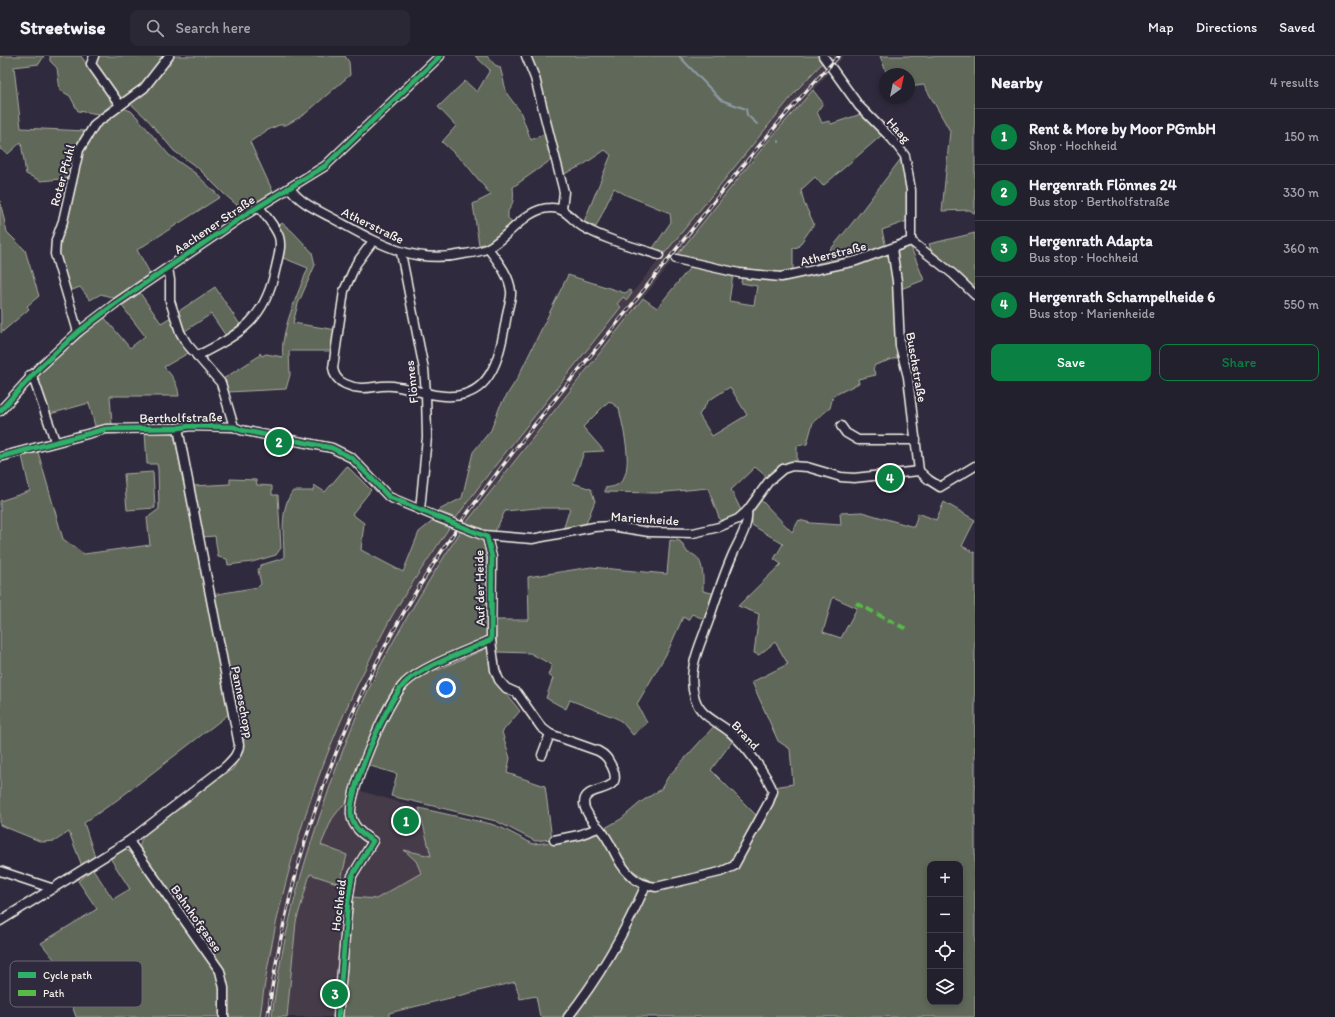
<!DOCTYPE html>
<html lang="en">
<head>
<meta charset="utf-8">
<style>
	body { margin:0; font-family:Itim,sans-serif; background:#2b2836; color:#f1f3f6 }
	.controls { position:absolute; right:12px; bottom:12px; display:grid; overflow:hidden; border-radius:8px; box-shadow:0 2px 6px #0003 }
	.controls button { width:36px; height:36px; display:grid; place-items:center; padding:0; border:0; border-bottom:1px solid #403e4a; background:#23202e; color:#f1f3f6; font:20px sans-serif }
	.compass { position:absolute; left:879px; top:12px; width:36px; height:36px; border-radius:50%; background:#23202e; box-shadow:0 2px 6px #0003; rotate:33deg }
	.you { position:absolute; left:446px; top:632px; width:14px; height:14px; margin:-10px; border:3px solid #fff; border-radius:50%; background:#1a73e8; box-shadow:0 0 0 6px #1a73e833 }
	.badge { display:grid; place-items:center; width:26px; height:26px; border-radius:50%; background:#0b8043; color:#fff; font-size:13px; font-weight:700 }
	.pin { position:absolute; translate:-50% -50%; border:2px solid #fff; box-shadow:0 1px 4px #0006 }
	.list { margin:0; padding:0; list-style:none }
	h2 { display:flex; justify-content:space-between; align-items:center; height:52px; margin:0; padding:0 16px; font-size:17px }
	h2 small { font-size:13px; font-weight:400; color:#a3a3aa }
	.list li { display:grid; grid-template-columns:26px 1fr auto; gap:12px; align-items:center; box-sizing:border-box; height:56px; padding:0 16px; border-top:1px solid #403e4a }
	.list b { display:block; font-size:15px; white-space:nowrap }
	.list p { margin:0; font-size:13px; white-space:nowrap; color:#a3a3aa }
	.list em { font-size:13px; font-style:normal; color:#a3a3aa }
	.actions { display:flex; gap:8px; padding:12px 16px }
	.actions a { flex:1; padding:9px 0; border:1px solid #0b8043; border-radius:8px; text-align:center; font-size:14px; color:#0b8043 }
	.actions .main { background:#0b8043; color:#fff }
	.icon { flex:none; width:22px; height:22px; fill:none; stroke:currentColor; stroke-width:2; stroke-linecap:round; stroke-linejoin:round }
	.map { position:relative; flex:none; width:975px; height:961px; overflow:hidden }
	header { display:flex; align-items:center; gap:24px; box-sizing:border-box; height:56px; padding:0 20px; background:#23202e; border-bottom:1px solid #403e4a }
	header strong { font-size:19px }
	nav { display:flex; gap:22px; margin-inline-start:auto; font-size:14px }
	.search { width:280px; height:36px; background:#2b2836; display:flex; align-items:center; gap:10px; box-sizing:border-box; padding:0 14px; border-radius:8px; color:#a3a3aa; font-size:15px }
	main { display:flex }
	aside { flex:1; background:#23202e }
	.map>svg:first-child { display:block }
</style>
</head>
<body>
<header>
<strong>Streetwise</strong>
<div class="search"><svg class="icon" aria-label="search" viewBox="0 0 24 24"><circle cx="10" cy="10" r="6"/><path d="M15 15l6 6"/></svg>Search here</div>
<nav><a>Map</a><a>Directions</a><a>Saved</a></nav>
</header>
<main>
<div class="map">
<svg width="975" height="961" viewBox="0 0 975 961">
	<rect width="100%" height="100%" fill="#2f2a3d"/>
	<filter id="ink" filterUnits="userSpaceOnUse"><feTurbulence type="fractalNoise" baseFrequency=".025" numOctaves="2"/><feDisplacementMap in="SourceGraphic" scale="8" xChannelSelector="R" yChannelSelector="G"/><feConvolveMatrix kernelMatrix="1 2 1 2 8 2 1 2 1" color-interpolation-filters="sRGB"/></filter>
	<g filter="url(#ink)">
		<g fill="#453a4a">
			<path d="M829,0H844L769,84L562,344L466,467L406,563L359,654L333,722L295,838L277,921L272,961H260L266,914L282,837L306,753L347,648L392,559L449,472L483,425L620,252L617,248L623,241L627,243L773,64Z"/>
			<path d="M358,734L419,752L431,801L405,794L416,805L421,817L376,843L353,842L342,961H287L296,866L310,817L340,828L347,799L321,789L332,763L342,750L351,745Z"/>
		</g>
		<g fill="#61675a" stroke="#aaaca1" fill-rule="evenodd">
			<path d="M0,0H44L39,8L14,11L21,72L86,75L70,122L41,125L26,118L21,86L8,98L0,93Z"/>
			<path d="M50,0H81L111,44V49L99,58L78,55L70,40L60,34L57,12L50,5Z"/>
			<path d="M97,0H167L142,30L124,44L119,43L93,8Z"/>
			<path d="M172,0H345L349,6L350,19L305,58L286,69H279L266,75L250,86L273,136L244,155L224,138L198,112L174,95L148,64L130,47Z"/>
			<path d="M475,0H487L495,9L500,11L507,38L520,55L531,84L546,77L527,0H829L797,34L665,197L653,192L671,166L670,157L626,139L614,132L596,171L587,167L583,168L611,99L605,94L583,109L556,122L551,104L513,131C514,141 514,147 508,155V162L512,167L487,187L479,189L473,148L491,139L465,107L442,86L456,70L438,51L465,25L477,36L490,14Z"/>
			<path d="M880,0H975V158L970,154L942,155L950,75L924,29L909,31V18H887Z"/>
			<path d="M813,34L823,47L817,56L822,67L829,65L831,68L864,57L882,79L823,130L815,121L801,134L804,147L814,168L798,191L793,192V216L757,217L677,199L769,84Z"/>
			<path d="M123,52L131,55L137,61L169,99L195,117L220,141L137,194L150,217L114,242L101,238L90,244L80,231L70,235L57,200L58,186L83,95L98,71Z"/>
			<path d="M903,100L909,134L907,165L882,174L888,201L910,189L924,224L901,233L893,245L899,301L875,309L873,313L876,319L858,323L859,327L833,340L830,352L813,366L807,388L797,390V406L779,411L767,421L755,411L731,434L742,456L721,467L708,432L656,437L605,436V432C609,431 614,431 617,429C637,418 622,370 619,352L609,345L583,371L604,395L584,396L573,427L591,433L595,445L585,470L563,474L570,452H537L505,455L494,478L466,467L643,242L657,252L692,209L733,219L729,245L754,249L757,230L741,227L742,220L768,223L814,210L826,199L853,166ZM730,331L747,359L712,380L699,359L708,345Z"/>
			<path d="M0,145L7,176L25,194L39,240L27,250L29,253L1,277Z"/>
			<path d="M282,167L292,175L312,196L315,209L298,248L293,267L337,274L332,295H289L290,319L286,333L228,336L223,323L259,300L260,297L262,300L266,298L283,301C279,278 299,235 308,212L281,201C283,190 285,181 278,171Z"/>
			<path d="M975,177V233L931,194L929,188Z"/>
			<path d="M568,219L625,237L630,234L632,237L627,244L623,241L617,248L621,251L483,425L456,462L437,455L462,442L473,396L491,374L500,350L517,323Z"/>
			<path d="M215,231L241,270L226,280L211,258L185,275L176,257Z"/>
			<path d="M140,237L161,267L171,261L190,296L164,311C172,319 178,328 179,340H110L112,369L95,370L89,347L50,358L35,320L104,261L130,292L145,280L122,250Z"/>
			<path d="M145,376L174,377L229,658L117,744L84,767L95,801L82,810L69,776L55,785L42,786L0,769V445L30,435L22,400L38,396L63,483L84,498L150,489L147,462L159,453L158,413L157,408H147Z"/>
			<path d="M347,410L371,434L352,458L364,467L361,494L403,516L419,476L434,464L449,472C430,501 410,529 393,558C384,574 376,591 368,607C312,718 276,838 260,961H226L227,933L140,799C139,788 140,783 148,776L212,726L233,713L240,699L244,684L212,539L258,531L261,528L258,514L261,509L284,502C284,480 279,453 293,435H313L314,429L325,436Z"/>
			<path d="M153,416L155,452L127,454L124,418Z"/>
			<path d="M230,423L256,424L257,429L272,430V439H278L281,492L276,499L252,506L228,509L227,503L218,501L215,480L202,481L193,430L230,428Z"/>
			<path d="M760,443L792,476L799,464L811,467L841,469L840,457L862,456L914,471L918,457L936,464L944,446L975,464L962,490L975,497V961H540L536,940L520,943L515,926L389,957V961H342L353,841L376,843L421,817L416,805L404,794L431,800L419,752L491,768L502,772L533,788L553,786L598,777L629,825L642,832L736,813L774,731L793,728L790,693L778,685L752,626L788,608L775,586L759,599L754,597L759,558L738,550L781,508L774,503L783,488L752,469L751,454ZM833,541L857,552L841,582L823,576ZM930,808H960V946H930Z"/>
			<path d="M461,475L484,486C495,515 488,551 487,582L437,604L438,614L489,591L497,626L520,655L502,676L510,702L507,717L545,730L552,783L535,785L496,765L391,740L397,718L367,709L351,745L342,750L332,763L321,789L347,799L340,828L310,818L296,866L287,961H272C281,885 301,813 326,742C336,712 347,682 359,654C387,592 423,532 461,475Z"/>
			<path d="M670,484L680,485L688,497C705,499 703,522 703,535L716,538L706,564L692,558L688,564L683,561L668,595L637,648L647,667L633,679L622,666L616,662L570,644L566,653L546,642L553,622L548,619L552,609L530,597L497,596L495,564H529L528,521L591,511L667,518Z"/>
			<path d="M716,668L734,683L711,714L758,761L733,807L727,811L664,826H652L628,812L605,772L621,763L641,746L661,733L668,721Z"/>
			<path d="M124,793L131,796L216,915L221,925V961H76L58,908L41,887L97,853L78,825L93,813L113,843L130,833L110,802Z"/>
		</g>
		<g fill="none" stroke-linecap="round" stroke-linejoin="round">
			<g stroke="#8e9ba2" stroke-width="2">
				<path d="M679,0L721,44L746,53L747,59L757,68"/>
				<path d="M778,85L779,86"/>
			</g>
			<g stroke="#f4f1e8" stroke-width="11">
				<g id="minor">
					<path d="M94,0L91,8L120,49"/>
					<path d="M526,0L535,22L564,136L562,153"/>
					<path d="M823,0L859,50L892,83L905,100L911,134V185"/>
					<path d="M290,132C301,148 318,154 334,163C378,187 412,209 464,198C472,197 481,196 488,192C509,181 526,152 550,152C566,151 571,164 583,171C606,184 634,191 659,199"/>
					<path d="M373,185L356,208L344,235L333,312C334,319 338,325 345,328C365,337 374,328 393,330C415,333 442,345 465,338C497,329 502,286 507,258C508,251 512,242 511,235C509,218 497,205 488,192"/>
					<path d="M911,185L953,218L975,239"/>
					<path d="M892,193L897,225L900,290L908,321L919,415"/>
					<path d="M401,197L424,313L426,337L427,381L420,454"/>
					<path d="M676,203L739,217L781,221L856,205L911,185"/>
					<path d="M168,212L170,224V245L180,276L187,288L221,327L234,371"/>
					<path d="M78,276L55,198L56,184L63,165L79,94L95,68L144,32L169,0"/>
					<path d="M197,300C242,277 265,264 276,211C278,201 282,191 279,181C276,171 265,160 259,150"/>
					<path d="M30,319L35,327L55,385"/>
					<path d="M0,355L39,312L78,276L116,247L245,159L325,110L440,0"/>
					<path d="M841,370L846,377L858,384H916"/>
					<path d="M0,401L106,373L178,372L190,370L234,371L241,374L332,392L352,402L389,441L437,461"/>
					<path d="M919,415L929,424L940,431L975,410"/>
					<path d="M483,479L532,483L594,471L611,470L649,476L693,477L719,471L738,463L747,455L769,425L783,413L792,410L807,411L841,421L854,422L919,415"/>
					<path d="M487,481L492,501L491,584L495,614L499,624L506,632L517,637L541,671L550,678L598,695C606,699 608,703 612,711C626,740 584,727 584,747C584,750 586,755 588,758C591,765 597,769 601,774C613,788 617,808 631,820C637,826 647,830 656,831L720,816L734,810L769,746L773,735C765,716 745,689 730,676C717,665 701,661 695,643C686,614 700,590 709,564C716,542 723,521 732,500C738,486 749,471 747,455"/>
					<path d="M542,699L550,678"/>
					<path d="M554,784L579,779L598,772"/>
					<path d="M129,785L220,915L224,932V961"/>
					<path d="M0,815L51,832"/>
					<path d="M0,865L129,785L225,711C232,704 238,699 239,689L178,372"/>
					<path d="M338,961L348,845L352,820L373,785C363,779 352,771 351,758C349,734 387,645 405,627C423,610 467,595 491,584"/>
					<path d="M568,961C601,919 624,878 646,829"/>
				</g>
			</g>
			<use href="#minor" stroke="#2f2a3d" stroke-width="8"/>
			<g stroke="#f4f1e8" stroke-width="3.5">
				<path id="rail" d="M268,961C288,799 347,640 436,504C494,414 564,333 631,250C699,166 764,78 839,0"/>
			</g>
			<use href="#rail" stroke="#2f2a3d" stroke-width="2" stroke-dasharray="6" stroke-linecap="butt"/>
			<g stroke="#f4f1e8" stroke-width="11" stroke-linecap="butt">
				<path id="minor-bridge" d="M437,461L481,478"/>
			</g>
			<use href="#minor-bridge" stroke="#2f2a3d" stroke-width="8"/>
			<path stroke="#58b947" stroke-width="4" stroke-dasharray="8 4" stroke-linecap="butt" d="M856,547L906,573"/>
			<g stroke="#2f2a3d" stroke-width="8">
				<g id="cycleway">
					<path d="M0,355L39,312L78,276L116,247L245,159L325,110L440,0"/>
					<path d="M0,401L106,373L178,372L190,370L234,371L241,374L332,392L352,402L389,441L487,481L492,501L491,584C467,595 423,610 405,627C387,645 349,734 351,758C352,771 363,779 373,785L352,820L348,845L338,961"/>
				</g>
			</g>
			<use href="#cycleway" stroke="#2db169" stroke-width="5"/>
		</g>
	</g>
	<g text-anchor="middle" stroke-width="4" stroke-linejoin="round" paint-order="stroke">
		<g font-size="13" fill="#f4f1e8" stroke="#2f2a3d">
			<text transform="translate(899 74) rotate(48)" y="5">Haag</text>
			<text transform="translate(62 119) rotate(-75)" y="5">Roter Pfuhl</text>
			<text transform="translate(214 168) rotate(-34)" y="5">Aachener Straße</text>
			<text transform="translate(373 169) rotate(26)" y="5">Atherstraße</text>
			<text transform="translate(833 197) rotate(-14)" y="5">Atherstraße</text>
			<text transform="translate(917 311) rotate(80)" y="5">Buschstraße</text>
			<text transform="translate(411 326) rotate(-96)" y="5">Flönnes</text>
			<text transform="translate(181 361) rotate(-1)" y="5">Bertholfstraße</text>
			<text transform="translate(645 462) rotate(4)" y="5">Marienheide</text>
			<text transform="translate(479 532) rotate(-91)" y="5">Auf der Heide</text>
			<text transform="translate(243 646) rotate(79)" y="5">Panneschopp</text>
			<text transform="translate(746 679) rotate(47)" y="5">Brand</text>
			<text transform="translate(338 849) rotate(-83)" y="5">Hochheid</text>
			<text transform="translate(197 862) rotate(55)" y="5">Bahnhofgasse</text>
		</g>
	</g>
	<rect x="10" y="905" width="132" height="46" rx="6" fill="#2f2a3d" stroke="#6a6670" stroke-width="1"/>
	<rect x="18" y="916" width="18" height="6" fill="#2db169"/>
	<rect x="18" y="934" width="18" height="6" fill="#58b947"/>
	<g font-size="11" fill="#f4f1e8">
		<text x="43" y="923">Cycle path</text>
		<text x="43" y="941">Path</text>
	</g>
</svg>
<div class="controls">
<button>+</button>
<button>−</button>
<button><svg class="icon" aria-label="locate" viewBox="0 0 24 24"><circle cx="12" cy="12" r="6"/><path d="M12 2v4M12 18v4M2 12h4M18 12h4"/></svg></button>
<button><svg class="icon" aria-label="layers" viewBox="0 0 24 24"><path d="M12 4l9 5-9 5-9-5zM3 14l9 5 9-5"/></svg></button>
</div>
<svg class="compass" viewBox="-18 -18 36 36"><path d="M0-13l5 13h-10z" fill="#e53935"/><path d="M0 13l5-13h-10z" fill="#a3a3aa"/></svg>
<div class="you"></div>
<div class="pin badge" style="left:406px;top:765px">1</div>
<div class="pin badge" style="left:279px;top:386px">2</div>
<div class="pin badge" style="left:335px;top:938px">3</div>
<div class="pin badge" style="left:890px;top:422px">4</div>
</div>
<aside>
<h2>Nearby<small>4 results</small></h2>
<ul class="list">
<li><span class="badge">1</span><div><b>Rent &amp; More by Moor PGmbH</b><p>Shop · Hochheid</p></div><em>150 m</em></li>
<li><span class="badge">2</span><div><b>Hergenrath Flönnes 24</b><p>Bus stop · Bertholfstraße</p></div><em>330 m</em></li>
<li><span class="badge">3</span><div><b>Hergenrath Adapta</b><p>Bus stop · Hochheid</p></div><em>360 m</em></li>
<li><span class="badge">4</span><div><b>Hergenrath Schampelheide 6</b><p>Bus stop · Marienheide</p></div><em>550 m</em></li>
</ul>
<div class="actions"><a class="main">Save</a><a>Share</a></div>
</aside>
</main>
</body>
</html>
